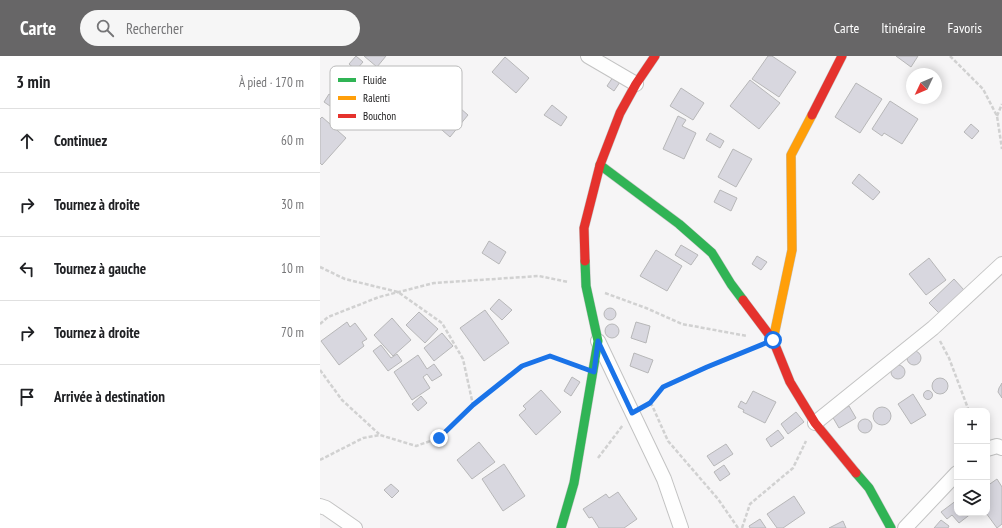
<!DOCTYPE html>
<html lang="fr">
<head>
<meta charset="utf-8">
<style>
	body { margin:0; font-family:"PT Sans Narrow",sans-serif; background:#f6f6f6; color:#202124 }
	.controls { position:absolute; right:12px; bottom:12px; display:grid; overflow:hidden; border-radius:8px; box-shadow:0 2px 10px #0003 }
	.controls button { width:36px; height:36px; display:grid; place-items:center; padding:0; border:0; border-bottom:1px solid #e0e0e0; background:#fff; color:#202124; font:20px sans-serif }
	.compass { position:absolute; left:586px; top:12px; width:36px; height:36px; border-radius:50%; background:#fff; box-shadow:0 2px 10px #0003; rotate:226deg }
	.stop { position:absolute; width:12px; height:12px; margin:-9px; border:3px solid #1a73e8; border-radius:50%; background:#fff }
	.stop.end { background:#1a73e8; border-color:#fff; box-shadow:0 1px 4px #0008 }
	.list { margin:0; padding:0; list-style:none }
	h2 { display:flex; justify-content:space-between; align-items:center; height:52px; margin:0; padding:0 16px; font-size:17px }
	h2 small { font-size:13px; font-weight:400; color:#757577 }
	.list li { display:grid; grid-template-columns:26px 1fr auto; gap:12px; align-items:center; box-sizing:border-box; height:64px; padding:0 16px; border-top:1px solid #e0e0e0 }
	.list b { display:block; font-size:15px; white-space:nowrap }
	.list em { font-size:13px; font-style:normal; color:#757577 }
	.icon { flex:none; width:22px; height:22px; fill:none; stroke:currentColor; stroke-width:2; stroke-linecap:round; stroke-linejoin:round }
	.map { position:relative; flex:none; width:682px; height:472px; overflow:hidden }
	header { display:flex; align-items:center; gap:24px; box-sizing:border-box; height:56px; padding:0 20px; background:#676667; color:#fff }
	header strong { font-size:19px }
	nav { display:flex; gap:22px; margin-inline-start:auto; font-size:14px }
	.search { width:280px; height:36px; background:#f6f6f6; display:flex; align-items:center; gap:10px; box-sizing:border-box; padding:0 14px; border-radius:22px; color:#757577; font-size:15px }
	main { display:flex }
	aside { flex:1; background:#fff }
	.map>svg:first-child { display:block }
</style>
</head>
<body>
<header>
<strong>Carte</strong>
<div class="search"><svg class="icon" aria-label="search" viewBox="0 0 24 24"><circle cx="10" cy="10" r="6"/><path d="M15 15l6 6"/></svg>Rechercher</div>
<nav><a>Carte</a><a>Itinéraire</a><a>Favoris</a></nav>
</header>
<main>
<aside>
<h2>3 min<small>À pied · 170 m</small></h2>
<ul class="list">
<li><svg class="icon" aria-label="ahead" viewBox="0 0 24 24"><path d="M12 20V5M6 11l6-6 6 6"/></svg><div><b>Continuez</b></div><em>60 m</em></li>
<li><svg class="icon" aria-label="right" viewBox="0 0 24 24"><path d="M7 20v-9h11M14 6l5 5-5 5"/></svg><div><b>Tournez à droite</b></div><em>30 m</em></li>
<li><svg class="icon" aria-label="left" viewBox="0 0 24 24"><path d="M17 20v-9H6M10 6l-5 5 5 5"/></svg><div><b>Tournez à gauche</b></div><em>10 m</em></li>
<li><svg class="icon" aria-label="right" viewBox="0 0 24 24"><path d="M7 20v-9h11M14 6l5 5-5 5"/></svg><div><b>Tournez à droite</b></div><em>70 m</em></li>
<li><svg class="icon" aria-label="arrive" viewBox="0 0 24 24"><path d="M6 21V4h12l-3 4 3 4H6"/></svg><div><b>Arrivée à destination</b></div></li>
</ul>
</aside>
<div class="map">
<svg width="682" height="472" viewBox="0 0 682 472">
	<rect width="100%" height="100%" fill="#f6f5f6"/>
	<g fill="#d8d7df" stroke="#b7b7b8">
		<path d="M36,0L43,6L36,14L29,8Z"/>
		<path d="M44,0H66L57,11Z"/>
		<path d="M448,0H452L476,16L459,41L432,23Z"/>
		<path d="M576,0H598L591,11Z"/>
		<path d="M185,1L209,22L196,37L172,16Z"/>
		<path d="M293,21L300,26L294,35L287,30Z"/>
		<path d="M430,24L460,47L439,73L410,50Z"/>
		<path d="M536,27L562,43L540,77L515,61Z"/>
		<path d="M117,32L148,59L130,81L99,54Z"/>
		<path d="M361,32L384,47L373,64L350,50Z"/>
		<path d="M9,38L18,44L13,52L4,46Z"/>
		<path d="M570,45L598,63L582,88L564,77L562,80L552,73Z"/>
		<path d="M232,49L247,61L241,70L224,59Z"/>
		<path d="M358,60L366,64L362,70L376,77L364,103L343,93Z"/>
		<path d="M2,61L26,82L2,109L0,107V63Z"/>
		<path d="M651,68L659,75L652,83L644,76Z"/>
		<path d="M390,77L404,85L400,92L386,84Z"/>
		<path d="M413,93L432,103L416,131L398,121Z"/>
		<path d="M539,118L560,136L553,144L532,127Z"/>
		<path d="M400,134L417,142L411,155L394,146Z"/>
		<path d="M169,185L186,196L179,208L162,197Z"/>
		<path d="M361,189L378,199L371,209L355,199Z"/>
		<path d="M336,194L362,210L347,235L320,220Z"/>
		<path d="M437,200L447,206L441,214L432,208Z"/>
		<path d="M609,202L626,224L606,239L589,218Z"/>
		<path d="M634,223L644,234L619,257L609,247Z"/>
		<path d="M179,243L192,254L182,264L170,253Z"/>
		<circle cx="290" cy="258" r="6"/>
		<path d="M165,254L189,287L164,305L140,272Z"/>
		<path d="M99,256L118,273L105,287L86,269Z"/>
		<path d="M72,262L91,284L73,300L54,279Z"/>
		<path d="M27,266L30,271L35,267L47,283L42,286L44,290L19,309L1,285Z"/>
		<path d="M316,266L330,270L326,287L311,282Z"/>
		<circle cx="292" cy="275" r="7"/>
		<path d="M122,277L133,290L114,305L104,292Z"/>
		<path d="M61,289L71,302L77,298L82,305L68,315L53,295Z"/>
		<circle cx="594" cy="302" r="7"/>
		<path d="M314,297L333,304L328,317L310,310Z"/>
		<path d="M98,299L107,313L114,308L122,319L112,325L107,318L103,321L110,332L92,344L74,316Z"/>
		<circle cx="578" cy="316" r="7"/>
		<path d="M252,321L260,326L251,340L244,335Z"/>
		<circle cx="620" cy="330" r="8"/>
		<path d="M682,327V342L678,336L679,332Z"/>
		<path d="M221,334L241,356L216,379L199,359L206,353L203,350Z"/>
		<circle cx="608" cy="339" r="4.5"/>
		<path d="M433,335L456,346L445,367L423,356L424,354L418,351L421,345L426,348Z"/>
		<path d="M593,338L606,359L591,368L578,348Z"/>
		<path d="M101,340L107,347L98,355L92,348Z"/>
		<path d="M529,350L536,362L519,372L512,360Z"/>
		<circle cx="562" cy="360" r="9"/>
		<path d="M476,356L484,366L468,378L461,368Z"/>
		<circle cx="545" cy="370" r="7"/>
		<path d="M458,374L464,382L451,391L446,383Z"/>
		<path d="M159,386L175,406L152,423L137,404Z"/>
		<path d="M406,388L413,398L394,410L387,400Z"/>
		<path d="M184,408L205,440L183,455L162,423Z"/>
		<path d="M404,409L410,418L400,425L394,416Z"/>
		<path d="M677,423L682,431V468L677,472L666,457L667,430Z"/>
		<path d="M71,428L79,435L72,442L64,434Z"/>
		<path d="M298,436L317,463L304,472H279L272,461L269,462L263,453L286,438L289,442Z"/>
		<path d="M474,440L485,457L463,472H457L447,458Z"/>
		<path d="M637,444V457H652L639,467L632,459L627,463L621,456Z"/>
		<path d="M440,463L446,472H430L429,470Z"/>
		<path d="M621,464L629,470L628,472H614Z"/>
		<path d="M523,465L526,472H509Z"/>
	</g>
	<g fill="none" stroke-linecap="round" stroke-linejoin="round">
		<g stroke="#c3c3c3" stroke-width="16">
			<g id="street">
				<path d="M268,0L316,28"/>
				<path d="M278,285L344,423L361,472"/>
				<path d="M495,367L613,272L682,208"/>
				<path d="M667,393L677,390L682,392"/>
				<path d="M0,450L6,452L35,472"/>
				<path d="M585,472L637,417"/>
			</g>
		</g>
		<g stroke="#c3c3c3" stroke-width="10">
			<g id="fast">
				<path d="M280,109L359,168L392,197L411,228L423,244"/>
				<path d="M536,417L549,432L571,472"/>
				<path d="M241,472L254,427L278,285L266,230L265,205"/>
			</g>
		</g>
		<g stroke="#c3c3c3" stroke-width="10">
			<path id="slow" d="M453,284L472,194L471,99L492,59"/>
		</g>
		<g stroke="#c3c3c3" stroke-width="10">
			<g id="jam">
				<path d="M492,59L522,0"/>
				<path d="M265,205L264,172L280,109L300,57L316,28L335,0"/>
				<path d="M423,244L453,284L470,326L495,367L536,417"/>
			</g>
		</g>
		<g stroke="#d1d1d1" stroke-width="2.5" stroke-dasharray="4 2" stroke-linecap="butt">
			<path d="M630,0L663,33L677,60L682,93"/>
			<path d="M677,60L682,48"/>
			<path d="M0,211L25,223L78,236L122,267L143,303L153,349"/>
			<path d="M285,237L326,252L362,268L427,280"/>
			<path d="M0,268L8,261L59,241L114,227L219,220L248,226"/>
			<path d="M620,285L629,302L649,355"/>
			<path d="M0,314L22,344L59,378"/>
			<path d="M278,402L303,369"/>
			<path d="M0,404L43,382L60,379L96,390L119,382L153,349L202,310L230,300L257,309"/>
			<path d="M418,472L398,443L348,385L331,347L343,331L436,291"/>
			<path d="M422,472L430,448L473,412L486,385"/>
		</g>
		<use href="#street" stroke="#fefefe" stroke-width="14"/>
		<use href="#fast" stroke="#30b455" stroke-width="9"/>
		<use href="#slow" stroke="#ff9f0a" stroke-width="9"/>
		<use href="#jam" stroke="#e5322d" stroke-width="9"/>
	</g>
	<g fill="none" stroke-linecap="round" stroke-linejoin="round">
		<path stroke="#1a73e8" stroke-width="5" d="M119,382L153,349L202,310L230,300L274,316L278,285L312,357L330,347L343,331L387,311L453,284"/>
	</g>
	<rect x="10" y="10" width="132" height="64" rx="6" fill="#fff" stroke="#bababa" stroke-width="1"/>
	<rect x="18" y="22" width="18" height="4" fill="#30b455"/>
	<rect x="18" y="40" width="18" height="4" fill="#ff9f0a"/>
	<rect x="18" y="58" width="18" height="4" fill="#e5322d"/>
	<g font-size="11" fill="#1a191a">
		<text x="43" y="28">Fluide</text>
		<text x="43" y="46">Ralenti</text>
		<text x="43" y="64">Bouchon</text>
	</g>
</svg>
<div class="controls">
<button>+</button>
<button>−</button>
<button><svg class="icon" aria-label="layers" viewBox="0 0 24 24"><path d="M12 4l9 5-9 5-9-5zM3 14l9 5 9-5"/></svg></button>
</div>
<svg class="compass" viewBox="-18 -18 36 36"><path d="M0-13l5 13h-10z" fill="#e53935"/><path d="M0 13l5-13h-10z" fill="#757577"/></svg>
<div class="stop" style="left:453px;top:284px"></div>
<div class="stop end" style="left:119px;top:382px"></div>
</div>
</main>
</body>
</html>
